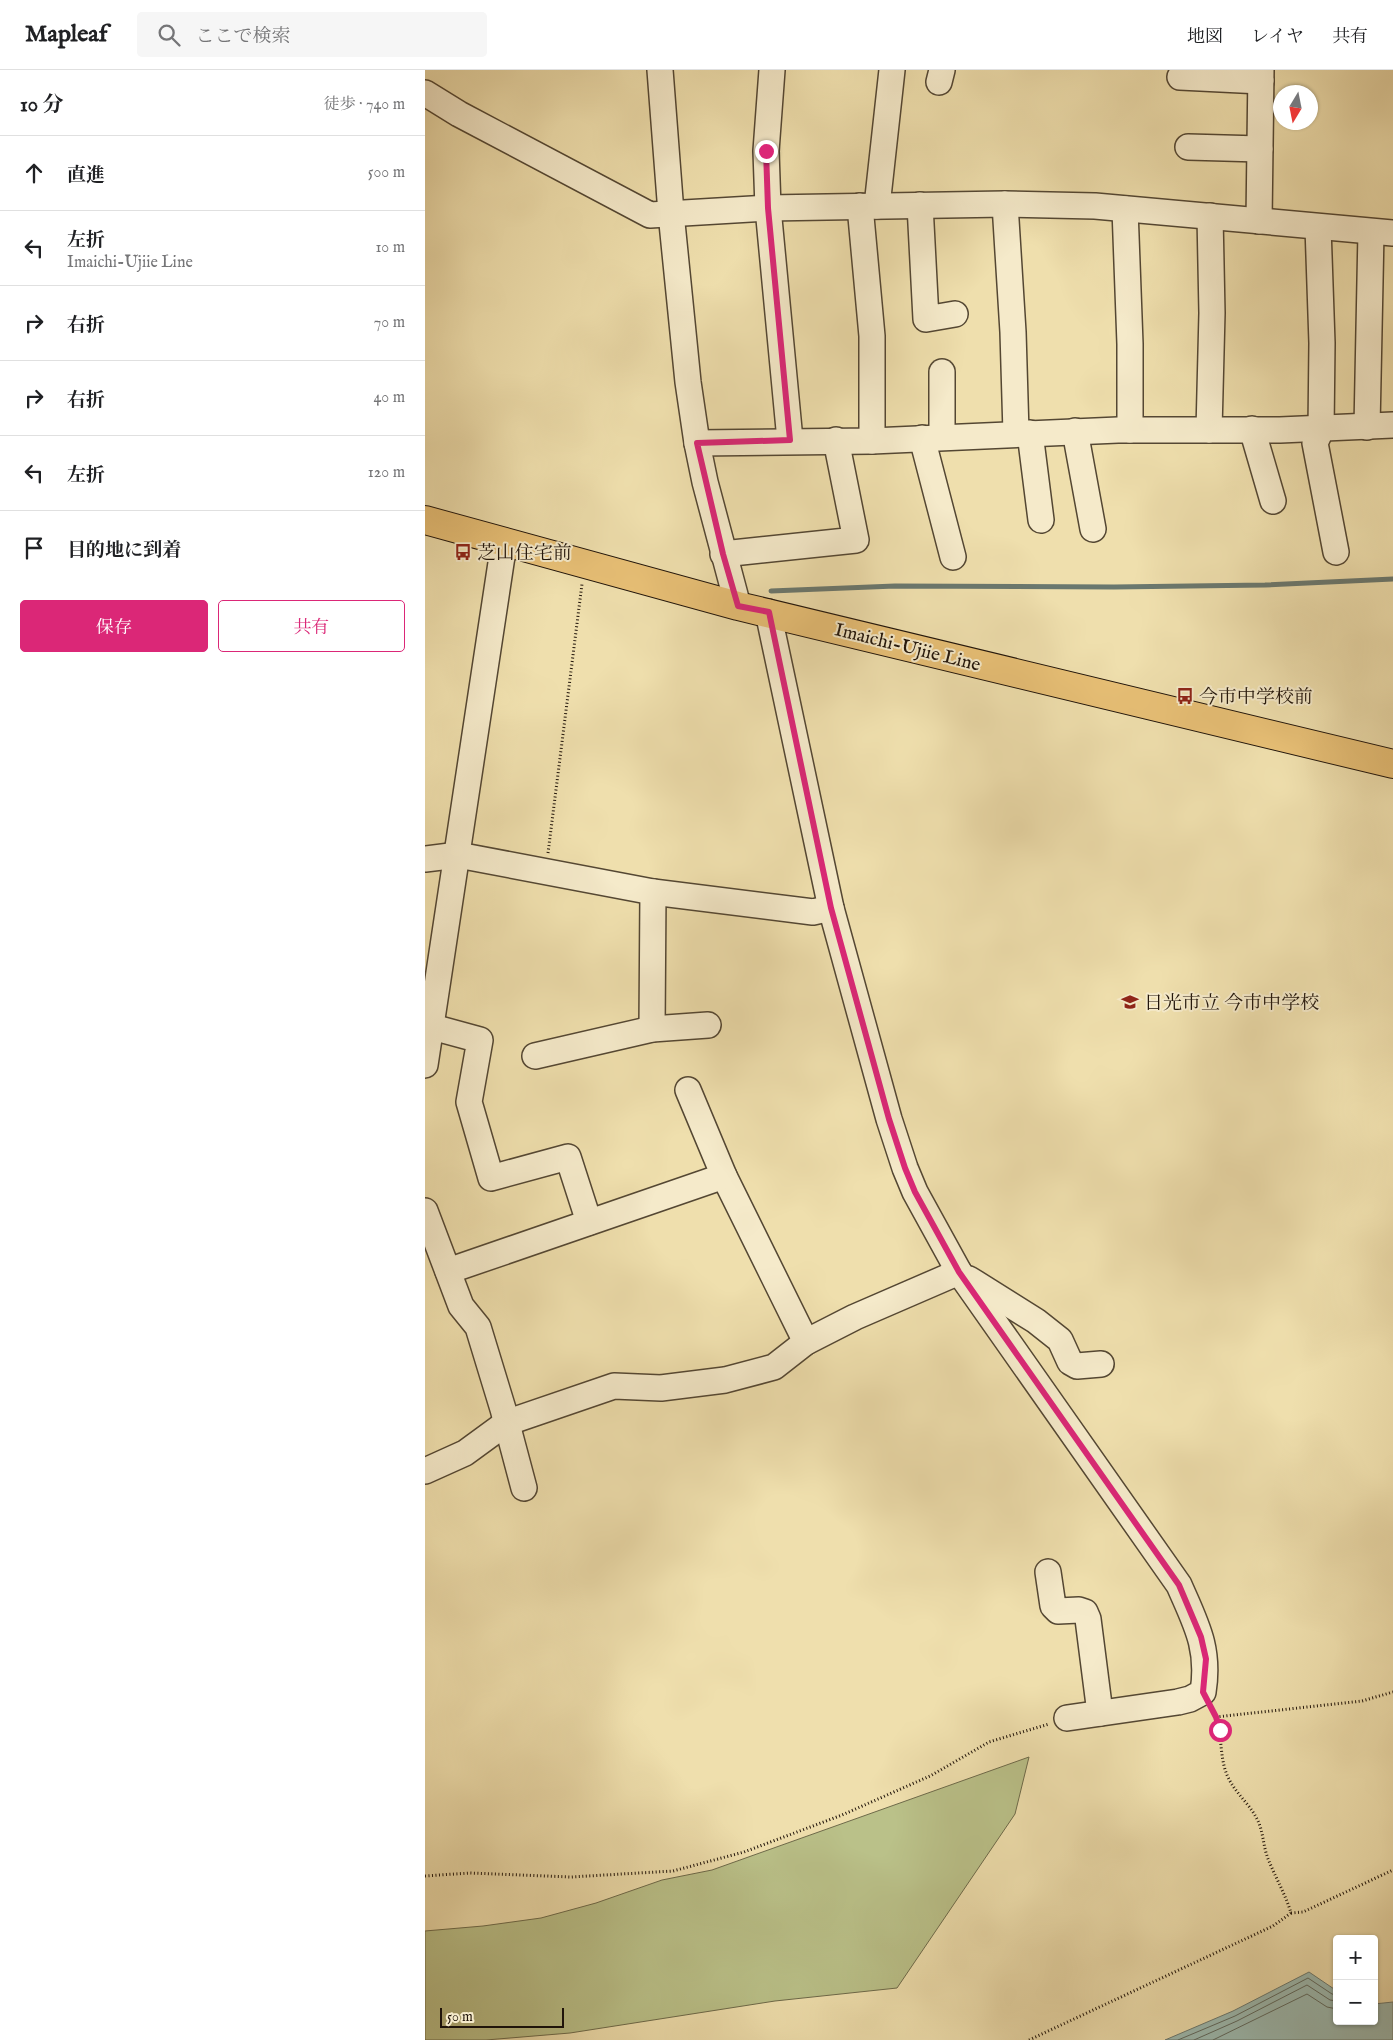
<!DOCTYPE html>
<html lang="ja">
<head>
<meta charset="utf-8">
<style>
	body { margin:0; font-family:"IM FELL English","Noto Serif JP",serif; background:#f6f6f6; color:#202124 }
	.controls { position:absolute; right:15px; bottom:15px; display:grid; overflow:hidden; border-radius:5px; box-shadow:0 1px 4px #0004 }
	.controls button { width:45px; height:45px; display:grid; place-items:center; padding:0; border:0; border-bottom:1px solid #e0e0e0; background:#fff; color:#202124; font:25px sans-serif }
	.compass { position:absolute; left:848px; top:15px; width:45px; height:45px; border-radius:50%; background:#fff; box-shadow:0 1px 4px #0004; rotate:190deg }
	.scale { position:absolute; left:15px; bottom:12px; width:124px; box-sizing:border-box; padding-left:5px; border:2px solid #20140a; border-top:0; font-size:14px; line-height:18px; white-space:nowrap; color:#20140a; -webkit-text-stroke:4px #f5eaca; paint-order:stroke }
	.stop { position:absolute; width:15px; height:15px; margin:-11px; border:4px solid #db2777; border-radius:50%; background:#fff }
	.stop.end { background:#db2777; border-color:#fff; box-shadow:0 1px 5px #0008 }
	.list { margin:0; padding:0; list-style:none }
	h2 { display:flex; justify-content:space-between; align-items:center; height:65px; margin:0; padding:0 20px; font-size:21px }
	h2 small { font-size:16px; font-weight:400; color:#757577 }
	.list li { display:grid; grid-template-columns:32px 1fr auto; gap:15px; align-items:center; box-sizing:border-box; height:75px; padding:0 20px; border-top:1px solid #e0e0e0 }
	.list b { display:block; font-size:19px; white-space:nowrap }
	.list p { margin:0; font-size:16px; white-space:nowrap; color:#757577 }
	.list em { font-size:16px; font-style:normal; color:#757577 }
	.actions { display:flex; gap:10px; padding:15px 20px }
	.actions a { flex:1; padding:11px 0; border:1px solid #db2777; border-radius:5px; text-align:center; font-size:18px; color:#db2777 }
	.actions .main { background:#db2777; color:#fff }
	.icon { flex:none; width:28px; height:28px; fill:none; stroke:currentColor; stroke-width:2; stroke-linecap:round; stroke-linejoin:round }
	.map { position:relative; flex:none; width:968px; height:1970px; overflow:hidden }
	header { display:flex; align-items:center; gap:30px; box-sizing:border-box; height:70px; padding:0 25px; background:#fff; border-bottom:1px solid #e0e0e0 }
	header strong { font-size:24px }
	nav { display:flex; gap:28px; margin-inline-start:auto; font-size:18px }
	.search { width:350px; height:45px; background:#f6f6f6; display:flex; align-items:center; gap:12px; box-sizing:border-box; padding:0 18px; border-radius:5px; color:#757577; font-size:19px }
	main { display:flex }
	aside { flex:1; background:#fff }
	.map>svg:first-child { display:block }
</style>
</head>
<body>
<header>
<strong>Mapleaf</strong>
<div class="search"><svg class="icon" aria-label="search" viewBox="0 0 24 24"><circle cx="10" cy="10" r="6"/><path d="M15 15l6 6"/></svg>ここで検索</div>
<nav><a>地図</a><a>レイヤ</a><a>共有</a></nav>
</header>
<main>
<aside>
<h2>10 分<small>徒歩 · 740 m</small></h2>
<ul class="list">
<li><svg class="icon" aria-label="ahead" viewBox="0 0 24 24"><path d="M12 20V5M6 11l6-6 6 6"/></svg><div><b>直進</b></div><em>500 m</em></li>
<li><svg class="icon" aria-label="left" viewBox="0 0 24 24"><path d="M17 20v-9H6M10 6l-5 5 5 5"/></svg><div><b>左折</b><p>Imaichi-Ujiie Line</p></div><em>10 m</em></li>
<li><svg class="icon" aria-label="right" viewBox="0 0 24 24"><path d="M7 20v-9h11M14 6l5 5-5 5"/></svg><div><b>右折</b></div><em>70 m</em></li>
<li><svg class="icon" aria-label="right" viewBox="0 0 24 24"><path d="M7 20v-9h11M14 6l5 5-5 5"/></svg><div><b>右折</b></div><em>40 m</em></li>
<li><svg class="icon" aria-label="left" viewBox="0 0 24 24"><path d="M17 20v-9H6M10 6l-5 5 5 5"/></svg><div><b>左折</b></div><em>120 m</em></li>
<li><svg class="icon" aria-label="arrive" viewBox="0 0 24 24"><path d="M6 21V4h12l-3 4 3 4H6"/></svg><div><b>目的地に到着</b></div></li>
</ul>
<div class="actions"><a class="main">保存</a><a>共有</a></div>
</aside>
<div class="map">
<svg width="968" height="1970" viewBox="0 0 968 1970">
	<rect width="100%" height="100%" fill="#efdfad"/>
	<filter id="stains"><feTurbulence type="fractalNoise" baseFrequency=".004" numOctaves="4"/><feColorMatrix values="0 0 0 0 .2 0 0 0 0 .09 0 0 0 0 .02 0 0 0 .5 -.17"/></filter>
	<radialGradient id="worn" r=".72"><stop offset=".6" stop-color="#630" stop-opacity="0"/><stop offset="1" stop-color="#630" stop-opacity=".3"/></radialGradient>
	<path fill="#bac189" stroke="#6d6a4a" d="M604,1687L590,1744L472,1918L350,1931L145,1963L61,1970H0V1861L58,1856L116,1848L171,1833L237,1810L287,1800Z"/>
	<path fill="#9cbbb2" stroke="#6a786f" d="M884,1902L912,1921V1951H949V1934L968,1932V1970H740L808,1941Z"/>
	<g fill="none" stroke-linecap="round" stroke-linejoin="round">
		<g stroke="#5e685e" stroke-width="1">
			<path d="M753,1970L810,1946L883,1908L907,1924L912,1925"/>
			<path d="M769,1970L812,1951L882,1915L905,1930L912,1931"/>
			<path d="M788,1970L882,1924L902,1937L912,1939"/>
		</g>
		<path stroke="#6a786f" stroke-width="5" d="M346,521L470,516L689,517L840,515L968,509"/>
		<g stroke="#544733" stroke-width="28">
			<g id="minor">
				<path d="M235,0L246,143L263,312L272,373L280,412L313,536"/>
				<path d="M347,0L341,81L343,138L365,370"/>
				<path d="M755,7L836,11"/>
				<path d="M514,12L517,0"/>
				<path d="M0,23L34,44L225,145L343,138L580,134L670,136L968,163"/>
				<path d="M763,77L835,79"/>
				<path d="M580,134L588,262L591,363"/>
				<path d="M495,135L501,249L530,244"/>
				<path d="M435,136L447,266V371"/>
				<path d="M452,136L467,0"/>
				<path d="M700,139L705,274V360"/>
				<path d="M834,151L836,0"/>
				<path d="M893,157L897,273L896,360L890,373L911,482"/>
				<path d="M942,357L946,162"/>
				<path d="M827,359L848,431"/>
				<path d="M784,360L787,243L785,146"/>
				<path d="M650,361L668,459"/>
				<path d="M605,363L616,450"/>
				<path d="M517,367V302"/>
				<path d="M497,368L528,487"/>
				<path d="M272,373L447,371L693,360H855L968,355"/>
				<path d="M298,484L431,470L411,370"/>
				<path d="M343,542L406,838L464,1049L480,1098L490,1122L534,1202L754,1515C771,1554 785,1578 778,1622L765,1629L753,1632L642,1648"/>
				<path d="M0,789L33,785L228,822L388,842L406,838"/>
				<path d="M0,955L55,970L44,1032L66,1108L143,1087L164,1152"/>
				<path d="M227,959L228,822"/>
				<path d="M110,986L227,959L283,955"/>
				<path d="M0,995L79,473"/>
				<path d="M263,1020L299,1106L381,1272"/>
				<path d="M0,1141L36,1236L53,1257L78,1339L99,1418"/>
				<path d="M23,1201L299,1106"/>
				<path d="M544,1209L611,1251L635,1270L645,1292L652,1296L676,1294"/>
				<path d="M0,1401L40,1383L81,1353L189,1316L236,1318L300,1310L349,1297L381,1272L430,1247L534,1202"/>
				<path d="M623,1502L628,1536L633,1541L654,1540L660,1542L663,1549L675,1643"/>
			</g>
		</g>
		<g stroke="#20140a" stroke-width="30">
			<path id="major" d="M0,450L313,536L968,694"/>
		</g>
		<g stroke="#20140a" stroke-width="3" stroke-dasharray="1 2.5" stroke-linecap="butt">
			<path d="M123,783L157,514"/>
			<path d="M791,1647L937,1631L968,1622"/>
			<path d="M0,1806L45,1803L146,1807L248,1801L319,1782L417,1745L505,1706L564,1672L624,1654"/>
			<path d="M866,1843L878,1842L968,1800"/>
			<path d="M604,1970L848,1856L866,1843C860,1823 849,1805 842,1786C838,1774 838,1760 832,1749C824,1733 809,1722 802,1705C793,1683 799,1659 786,1638"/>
		</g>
		<use href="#minor" stroke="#f5eaca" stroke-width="25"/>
		<use href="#major" stroke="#e8c076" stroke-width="28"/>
	</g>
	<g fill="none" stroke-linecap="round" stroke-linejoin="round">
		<path stroke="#db2777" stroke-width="6" d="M341,81L343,138L365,370L272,373L298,484L313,536L344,542L406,838L464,1049L480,1098L490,1122L534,1202L754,1515L776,1567L781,1589L778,1622L791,1647L795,1660"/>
	</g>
	<defs>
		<g id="bus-bare" transform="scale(1.35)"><path d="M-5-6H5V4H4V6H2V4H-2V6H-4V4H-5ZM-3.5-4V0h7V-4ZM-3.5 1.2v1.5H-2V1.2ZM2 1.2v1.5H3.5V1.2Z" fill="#8f2418" stroke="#f5eaca" stroke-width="2.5" paint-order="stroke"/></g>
		<g id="school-bare" transform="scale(1.35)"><path d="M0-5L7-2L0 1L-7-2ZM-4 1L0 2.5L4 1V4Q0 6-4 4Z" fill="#8f2418" stroke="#f5eaca" stroke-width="2.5" paint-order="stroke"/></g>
	</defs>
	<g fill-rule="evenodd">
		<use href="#bus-bare" x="38" y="482"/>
		<use href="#bus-bare" x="760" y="626"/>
		<use href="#school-bare" x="705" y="932"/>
	</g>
	<g text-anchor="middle" stroke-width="4" stroke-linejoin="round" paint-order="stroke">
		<g font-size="19" fill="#20140a" stroke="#f5eaca" text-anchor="start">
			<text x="52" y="489">芝山住宅前</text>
			<text x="774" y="633">今市中学校前</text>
			<text x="719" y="939">日光市立 今市中学校</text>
		</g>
		<g font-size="19" fill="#20140a" stroke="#f5eaca">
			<text transform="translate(483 576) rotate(14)" y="7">Imaichi-Ujiie Line</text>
		</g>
	</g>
	<rect width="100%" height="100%" filter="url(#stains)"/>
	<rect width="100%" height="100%" fill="url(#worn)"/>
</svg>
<div class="controls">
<button>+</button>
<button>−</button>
</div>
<svg class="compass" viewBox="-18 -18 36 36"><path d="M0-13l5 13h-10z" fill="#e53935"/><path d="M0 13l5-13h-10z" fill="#757577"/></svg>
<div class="scale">50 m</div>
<div class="stop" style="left:795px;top:1660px"></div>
<div class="stop end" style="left:341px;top:81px"></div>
</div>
</main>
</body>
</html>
